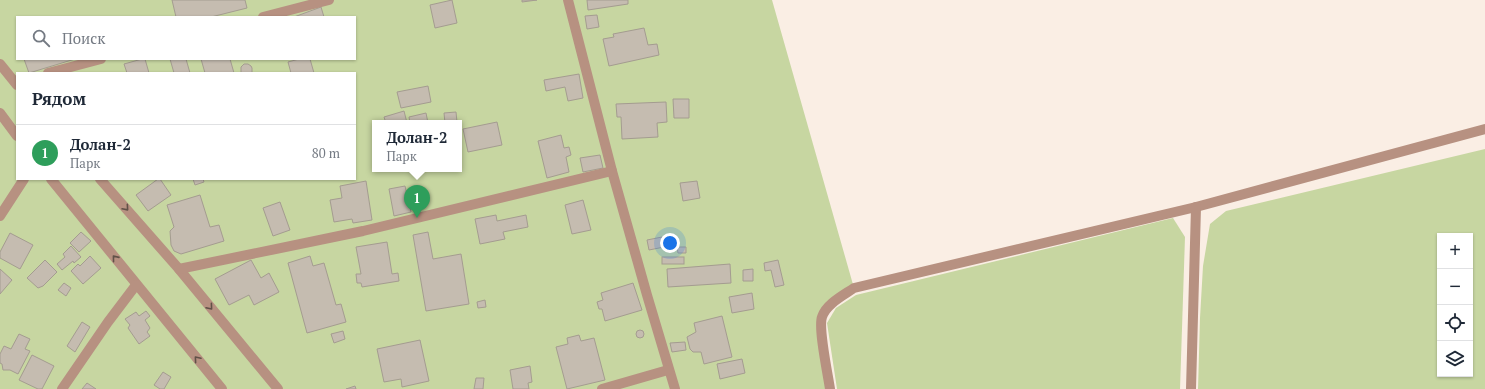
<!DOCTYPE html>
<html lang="ru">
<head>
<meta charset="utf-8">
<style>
	body { margin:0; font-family:"PT Serif",serif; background:#f2f2f3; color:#1f2937 }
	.controls { position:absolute; right:12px; bottom:12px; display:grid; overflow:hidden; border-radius:0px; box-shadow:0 1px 3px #0004 }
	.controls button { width:36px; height:36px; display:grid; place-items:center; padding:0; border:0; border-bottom:1px solid #e0e1e3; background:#fff; color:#1f2937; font:20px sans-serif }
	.you { position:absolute; left:670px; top:243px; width:14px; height:14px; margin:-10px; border:3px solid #fff; border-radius:50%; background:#1a73e8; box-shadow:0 0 0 6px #1a73e833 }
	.badge { display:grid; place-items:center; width:26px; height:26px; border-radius:50%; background:#236978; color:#fff; font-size:13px; font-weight:700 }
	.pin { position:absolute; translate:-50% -33px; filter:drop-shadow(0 1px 2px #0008) }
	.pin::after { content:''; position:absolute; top:21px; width:14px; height:12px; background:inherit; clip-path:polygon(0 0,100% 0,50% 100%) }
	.popup { position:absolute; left:372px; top:120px; width:90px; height:52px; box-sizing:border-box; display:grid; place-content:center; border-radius:0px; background:#fff; filter:drop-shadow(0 1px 3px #0005); font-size:13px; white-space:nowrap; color:#747a83 }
	.popup b { font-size:15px; color:#1f2937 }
	.popup::after { content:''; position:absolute; left:50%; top:100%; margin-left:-8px; border:8px solid transparent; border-top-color:#fff }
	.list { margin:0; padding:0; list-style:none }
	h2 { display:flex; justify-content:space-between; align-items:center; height:52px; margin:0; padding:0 16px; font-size:17px }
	h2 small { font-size:13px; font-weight:400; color:#747a83 }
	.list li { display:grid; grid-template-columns:26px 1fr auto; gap:12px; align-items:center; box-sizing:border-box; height:56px; padding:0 16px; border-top:1px solid #e0e1e3 }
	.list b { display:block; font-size:15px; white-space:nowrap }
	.list p { margin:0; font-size:13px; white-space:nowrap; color:#747a83 }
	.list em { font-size:13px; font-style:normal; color:#747a83 }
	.icon { flex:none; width:22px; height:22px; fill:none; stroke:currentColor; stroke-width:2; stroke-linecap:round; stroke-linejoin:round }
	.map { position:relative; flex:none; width:1485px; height:389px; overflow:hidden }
	.search { position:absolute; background:#fff; box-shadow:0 1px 3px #0004; left:16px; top:16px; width:340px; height:44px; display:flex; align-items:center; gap:10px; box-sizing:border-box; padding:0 14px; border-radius:0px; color:#747a83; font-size:15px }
	.panel { position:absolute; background:#fff; box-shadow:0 1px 3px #0004; left:16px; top:72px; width:340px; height:108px; border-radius:0px }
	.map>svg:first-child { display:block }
</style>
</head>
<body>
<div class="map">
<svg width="1485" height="389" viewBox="0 0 1485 389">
	<rect width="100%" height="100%" fill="#faeee4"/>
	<g fill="#c7d6a1" fill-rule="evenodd">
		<path d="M0,0H772L854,288L822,317L830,389H0ZM17,17H355V59H17ZM17,73H355V179H17ZM375,123H459V169H375Z"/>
		<path d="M1485,149V389H1198L1200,318L1203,266L1210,224L1226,211ZM1440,236H1470V374H1440Z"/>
		<path d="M1173,218L1185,237L1180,389H837L827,323L836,308L856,295Z"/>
	</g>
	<g fill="#c5bcb0" stroke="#a49c90">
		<path d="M172,0H245L247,8L211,17H176Z"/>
		<path d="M452,0L457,23L435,28L430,5Z"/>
		<path d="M522,0H537L522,2Z"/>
		<path d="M587,0H628V4L588,10Z"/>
		<path d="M321,7L324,17H294Z"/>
		<path d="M597,15L599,27L587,29L585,16Z"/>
		<path d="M644,28L648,45L657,44L659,55L609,66L603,39L614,37L613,34Z"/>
		<path d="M24,59H75L29,73Z"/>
		<path d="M142,59H145L149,73H127L124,64Z"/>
		<path d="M170,59H186L190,73H174Z"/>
		<path d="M201,59H230L234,73H205Z"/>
		<path d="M299,59H310L314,73H291L288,62Z"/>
		<path d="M244,64H248L251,66L252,68V73H241V67Z"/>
		<path d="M579,74L583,98L568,101L565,87L546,91L544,80Z"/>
		<path d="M428,86L431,102L401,108L397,92Z"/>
		<path d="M673,99H689V118H674Z"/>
		<path d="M666,102L667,122L657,123L658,137L622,139L621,117H617L616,104Z"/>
		<path d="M404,111L407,123H386L384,117Z"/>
		<path d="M456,112L457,122L445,123L444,113Z"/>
		<path d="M426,113L428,123H410L409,117Z"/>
		<path d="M497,122L502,145L468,152L463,129Z"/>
		<path d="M561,135L564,148L569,147L571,155L566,157L569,172L547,178L538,141Z"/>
		<path d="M600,155L603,168L583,172L580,158Z"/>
		<path d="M158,179H160L171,195L148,211L136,195Z"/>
		<path d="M193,179H203L204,182L195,185Z"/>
		<path d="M366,181L372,220L353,223L352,219L334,222L330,200L342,198L340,186Z"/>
		<path d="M697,181L700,198L683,201L680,183Z"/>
		<path d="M405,186L411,212L394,216L389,189Z"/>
		<path d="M200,195L210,227L219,225L224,241L181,254L174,251L171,245L170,231L174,227L167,205Z"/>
		<path d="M583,200L591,230L572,234L565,205Z"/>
		<path d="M280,202L290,230L273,236L263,208Z"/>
		<path d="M496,215L497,221L526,215L528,227L503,232L505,239L480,244L475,219Z"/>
		<path d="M81,232L91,241L79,252L70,243Z"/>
		<path d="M428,232L433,259L461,254L469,304L426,311L413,235Z"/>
		<path d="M10,233L33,245L20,269L0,258V252Z"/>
		<path d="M662,237L664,247L649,250L647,240Z"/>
		<path d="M387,242L392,274L398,273L399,281L362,287L361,283H357L356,274H361L356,247Z"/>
		<path d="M71,246L81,257L74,263L73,261L62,270L57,264L65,257L63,254Z"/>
		<path d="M677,247H686V253H678Z"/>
		<path d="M90,256L101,268L83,284L71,271L78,264L80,266Z"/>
		<path d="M310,256L313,266L324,263L336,305L341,304L346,322L307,333L288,263Z"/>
		<rect x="662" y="257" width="22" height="7"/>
		<path d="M45,260L57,272L43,286L38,288L27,278Z"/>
		<path d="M251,260L261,278L269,273L279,292L254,305L249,295L229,305L215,279Z"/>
		<path d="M778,260L784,285L775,287L771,270L765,271L764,263Z"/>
		<path d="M730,264L731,283L668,287L667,269Z"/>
		<path d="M0,269L12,280L0,294Z"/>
		<path d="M753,269V281H743V270Z"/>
		<path d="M64,283L71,288L66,296L58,290Z"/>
		<path d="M633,283L642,310L605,321L602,309H599L597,302L603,300L601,293Z"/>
		<path d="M752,293L754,309L732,313L729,297Z"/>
		<path d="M485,300L486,307L478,308L477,302Z"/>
		<path d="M146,311L150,316L145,320L150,328L147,332L150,336L139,344L128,328L130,325L125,319L136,312L139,316Z"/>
		<path d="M722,316L732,357L704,364L701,352H693L690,349L687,337L696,332L694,323Z"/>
		<path d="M82,322L90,327L75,352L67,346Z"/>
		<circle cx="640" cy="334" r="4"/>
		<path d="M343,331L345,339L334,343L331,334Z"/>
		<path d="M19,334L30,339L25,349L30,351L18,374L10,370H3L2,364L0,363V354L4,346L11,349Z"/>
		<path d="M579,335L581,341L594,338L605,380L567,389L556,347L568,344L567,338Z"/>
		<path d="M420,340L429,381L402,387L401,379L384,382L377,349Z"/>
		<path d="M685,342L686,350L672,352L670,343Z"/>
		<path d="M32,355L54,366L42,389H38L19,380Z"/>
		<path d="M742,359L745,373L720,379L717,364Z"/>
		<path d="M530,366L532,382L528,383L529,389H513L510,370Z"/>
		<path d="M163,372L171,377L164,389H160L154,385Z"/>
		<path d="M476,378H484L483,389H474Z"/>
		<path d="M87,383L96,389H82Z"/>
		<path d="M355,386L356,389H346Z"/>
	</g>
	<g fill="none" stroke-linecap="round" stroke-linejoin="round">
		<g stroke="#b79181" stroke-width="10">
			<path d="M568,0L612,171L647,295L675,389"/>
			<path d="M263,17L329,0"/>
			<path d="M0,64L17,85"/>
			<path d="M48,73L101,59"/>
			<path d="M0,113L17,136"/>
			<path d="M51,179L222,389"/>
			<path d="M100,179L179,269L278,389"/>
			<path d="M0,216L24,179"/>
			<path d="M179,269L363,231L612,171"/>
			<path d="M62,389L108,322L136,285"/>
			<path d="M602,389L668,370"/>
			<path d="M830,389C828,375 818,328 822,317C826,304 844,295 854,288L1196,207L1485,129"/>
			<path d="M1191,389L1196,207"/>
		</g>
	</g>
	<defs><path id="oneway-chevron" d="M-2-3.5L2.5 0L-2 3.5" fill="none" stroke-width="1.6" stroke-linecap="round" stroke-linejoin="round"/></defs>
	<g stroke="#615148">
		<use href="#oneway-chevron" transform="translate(126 208) rotate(49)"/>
		<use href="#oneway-chevron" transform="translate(115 258) rotate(-129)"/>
		<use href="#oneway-chevron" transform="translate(210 307) rotate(50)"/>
		<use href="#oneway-chevron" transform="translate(197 359) rotate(-130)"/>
	</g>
</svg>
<div class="controls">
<button>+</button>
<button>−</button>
<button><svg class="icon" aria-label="locate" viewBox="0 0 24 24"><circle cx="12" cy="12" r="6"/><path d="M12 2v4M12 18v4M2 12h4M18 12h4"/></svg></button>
<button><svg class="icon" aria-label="layers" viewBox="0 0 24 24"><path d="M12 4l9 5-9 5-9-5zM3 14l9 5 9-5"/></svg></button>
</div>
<div class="you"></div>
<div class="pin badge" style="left:417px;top:218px;background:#2e9e5b">1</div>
<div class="popup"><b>Долан-2</b>Парк</div>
<div class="search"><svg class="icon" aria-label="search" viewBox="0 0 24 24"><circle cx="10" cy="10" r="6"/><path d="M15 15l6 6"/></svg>Поиск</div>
<section class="panel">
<h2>Рядом<small></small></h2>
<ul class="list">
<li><span class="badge" style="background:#2e9e5b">1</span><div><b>Долан-2</b><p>Парк</p></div><em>80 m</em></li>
</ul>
</section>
</div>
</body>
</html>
